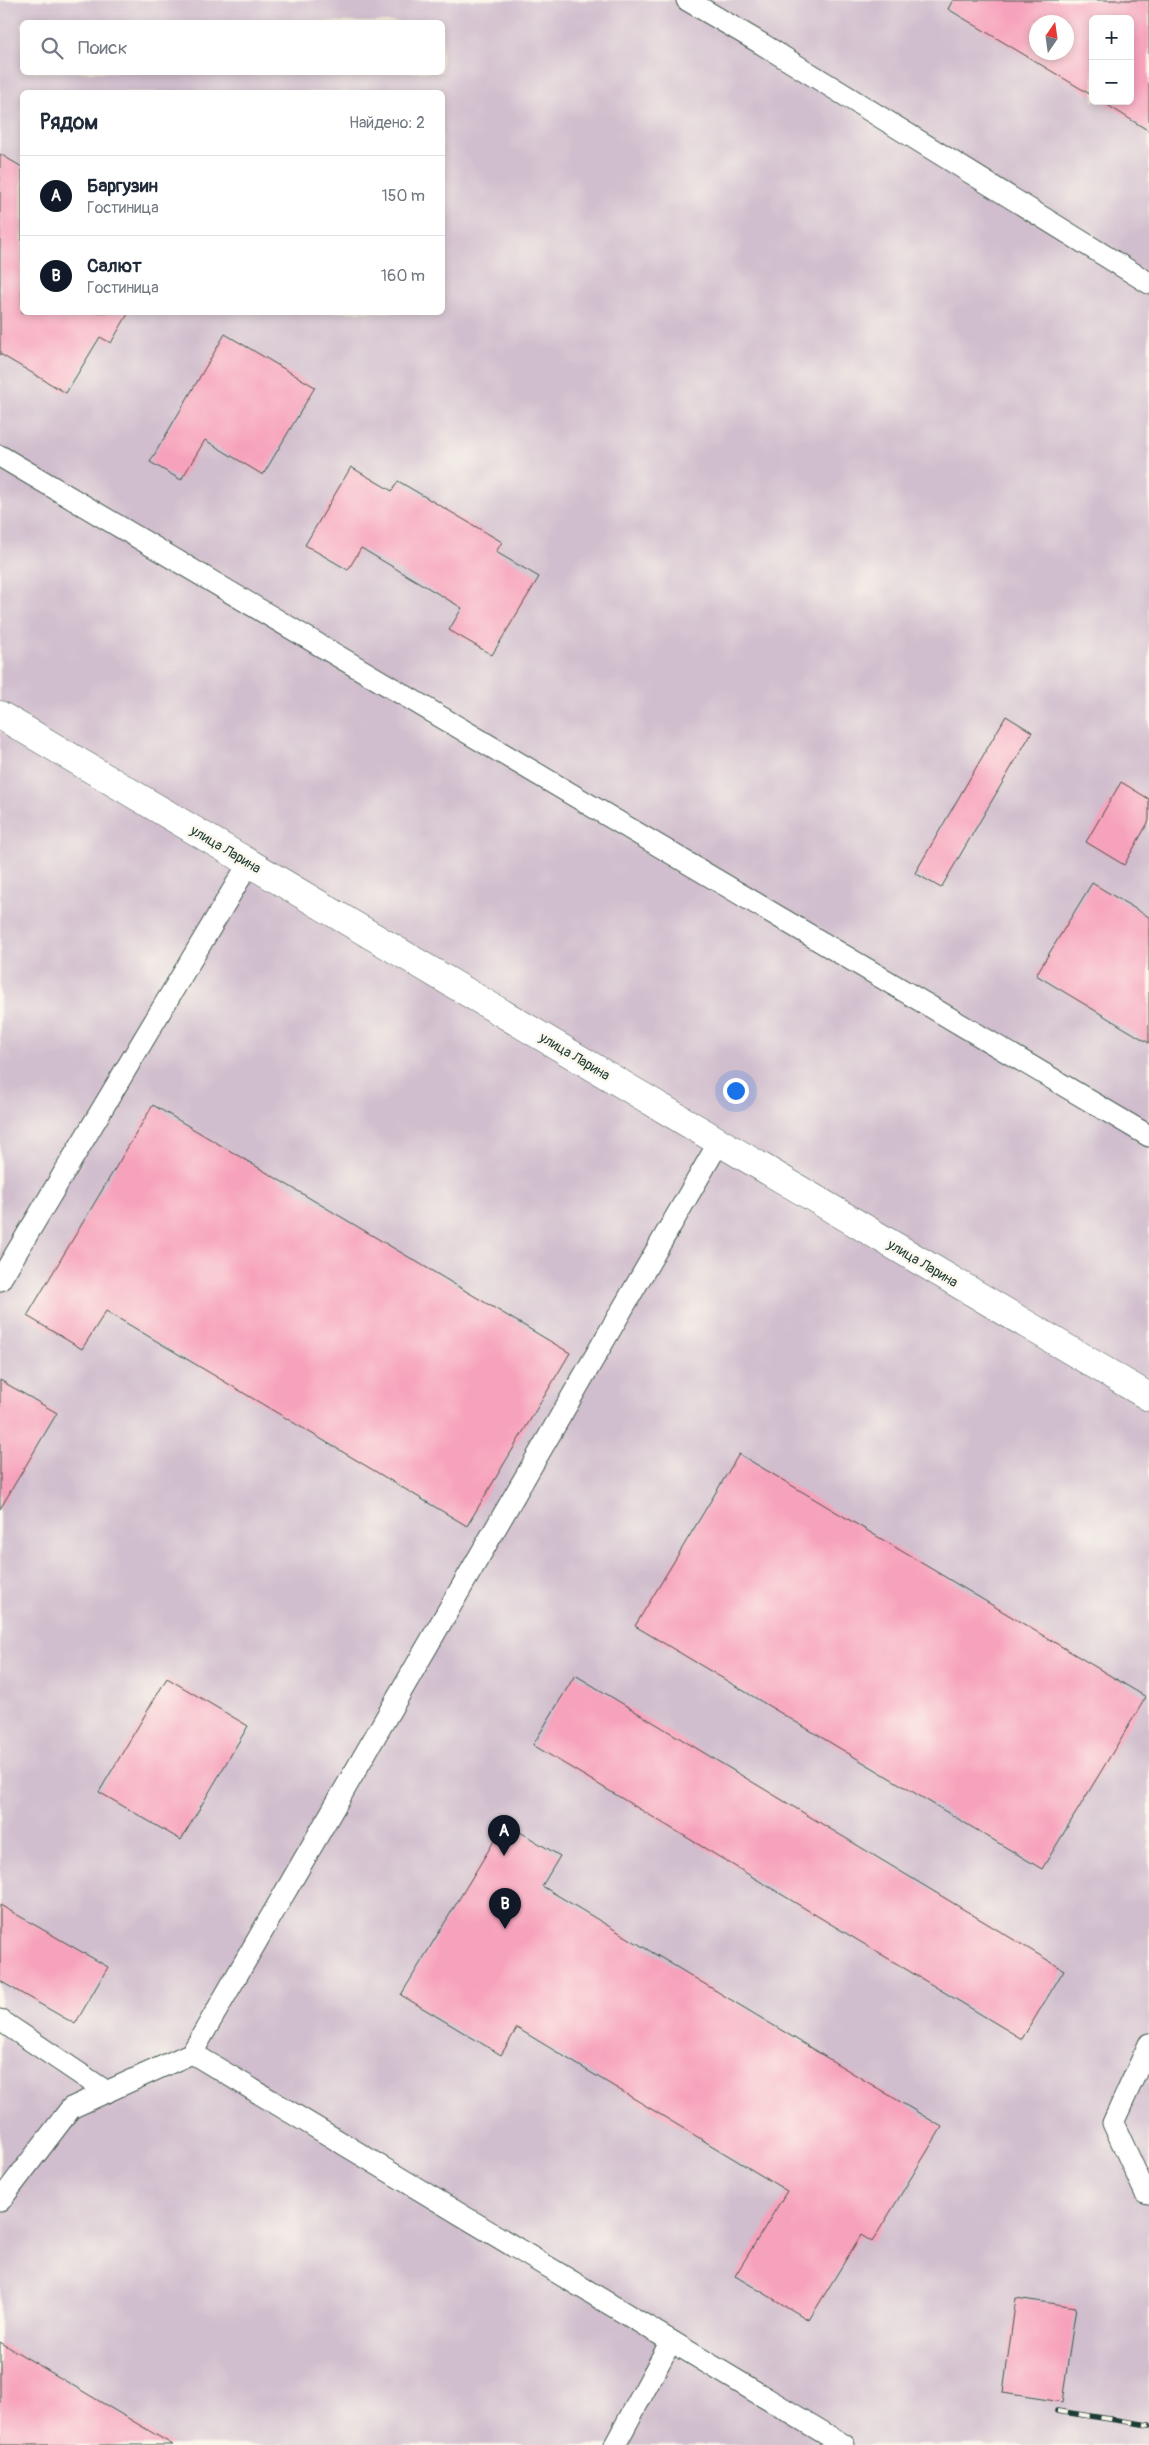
<!DOCTYPE html>
<html lang="ru">
<head>
<meta charset="utf-8">
<style>
	body { margin:0; font-family:Pangolin,sans-serif; background:#f6f6f7; color:#1f2937 }
	.controls { position:absolute; right:15px; top:15px; display:grid; overflow:hidden; border-radius:8px; box-shadow:0 2px 8px #0003 }
	.controls button { width:45px; height:45px; display:grid; place-items:center; padding:0; border:0; border-bottom:1px solid #e0e1e3; background:#fff; color:#1f2937; font:25px sans-serif }
	.compass { position:absolute; left:1029px; top:15px; width:45px; height:45px; border-radius:50%; background:#fff; box-shadow:0 2px 8px #0003; rotate:13deg }
	.you { position:absolute; left:735px; top:1090px; width:18px; height:18px; margin:-12px; border:4px solid #fff; border-radius:50%; background:#1a73e8; box-shadow:0 0 0 8px #1a73e833 }
	.badge { display:grid; place-items:center; width:32px; height:32px; border-radius:50%; background:#111827; color:#fff; font-size:16px; font-weight:700 }
	.pin { position:absolute; translate:-50% -41px; filter:drop-shadow(0 1px 2px #0008) }
	.pin::after { content:''; position:absolute; top:26px; width:18px; height:15px; background:inherit; clip-path:polygon(0 0,100% 0,50% 100%) }
	.list { margin:0; padding:0; list-style:none }
	h2 { display:flex; justify-content:space-between; align-items:center; height:65px; margin:0; padding:0 20px; font-size:21px }
	h2 small { font-size:16px; font-weight:400; color:#747a83 }
	.list li { display:grid; grid-template-columns:32px 1fr auto; gap:15px; align-items:center; box-sizing:border-box; height:80px; padding:0 20px; border-top:1px solid #e0e1e3 }
	.list b { display:block; font-size:19px; white-space:nowrap }
	.list p { margin:0; font-size:16px; white-space:nowrap; color:#747a83 }
	.list em { font-size:16px; font-style:normal; color:#747a83 }
	.icon { flex:none; width:28px; height:28px; fill:none; stroke:currentColor; stroke-width:2; stroke-linecap:round; stroke-linejoin:round }
	.map { position:relative; flex:none; width:1149px; height:2445px; overflow:hidden }
	.search { position:absolute; background:#fff; box-shadow:0 2px 8px #0003; left:20px; top:20px; width:425px; height:55px; display:flex; align-items:center; gap:12px; box-sizing:border-box; padding:0 18px; border-radius:8px; color:#747a83; font-size:19px }
	.panel { position:absolute; background:#fff; box-shadow:0 2px 8px #0003; left:20px; top:90px; width:425px; height:225px; border-radius:8px }
	.map>svg:first-child { display:block }
</style>
</head>
<body>
<div class="map">
<svg width="1149" height="2445" viewBox="0 0 1149 2445">
	<rect width="100%" height="100%" fill="#fbf7ec"/>
	<filter id="ink" filterUnits="userSpaceOnUse"><feTurbulence type="fractalNoise" baseFrequency=".02" numOctaves="2"/><feDisplacementMap in="SourceGraphic" scale="10" xChannelSelector="R" yChannelSelector="G"/><feConvolveMatrix kernelMatrix="1 2 1 2 8 2 1 2 1" color-interpolation-filters="sRGB"/></filter>
	<filter id="wash" filterUnits="userSpaceOnUse"><feTurbulence type="fractalNoise" baseFrequency=".0096" numOctaves="4" result="noise"/><feDisplacementMap in="SourceGraphic" scale="20" xChannelSelector="R" yChannelSelector="G"/><feGaussianBlur stdDeviation="1.12" result="paint"/><feColorMatrix in="noise" values="0 0 0 0 0 0 0 0 0 0 0 0 0 0 0 0 0 1.4 0 .05"/><feComposite in="paint" operator="in"/></filter>
	<g filter="url(#wash)">
		<rect width="100%" height="100%" fill="#f4ecd6"/>
		<path fill="#d0bdcd" fill-rule="evenodd" d="M0,0H1149V2445H0ZM1093,19H1130V101H1093ZM22,22H442V72H22ZM1036,22H1066V52H1036ZM22,92H442V312H22Z"/>
		<g id="blocks">
			<g fill="#f7a2bc" fill-rule="evenodd">
				<path d="M953,0H1149V131L1101,101H1130V19H1093V96L948,9ZM1036,22H1066V52H1036Z"/>
				<path d="M0,154L22,167V312H129L111,343L100,337L66,393L0,354Z"/>
				<path d="M225,334L315,387L263,475L205,440L181,480L150,462Z"/>
				<path d="M351,467L392,491L398,481L502,542L496,552L539,577L492,655L449,630L462,608L361,548L348,570L305,545Z"/>
				<path d="M1006,716L1032,732L941,888L915,873Z"/>
				<path d="M1121,782L1149,799V821L1124,865L1086,842Z"/>
				<path d="M1092,883L1149,917V1043L1036,975Z"/>
				<path d="M153,1105L570,1353L467,1526L106,1311L82,1349L27,1316Z"/>
				<path d="M0,1380L57,1413L0,1509Z"/>
				<path d="M739,1454L1146,1697L1042,1869L635,1626Z"/>
				<path d="M575,1675L1064,1970L1022,2039L533,1745Z"/>
				<path d="M167,1678L248,1726L181,1840L99,1792Z"/>
				<path d="M505,1823L560,1856L542,1886L942,2127L872,2242L861,2235L809,2320L735,2276L787,2191L517,2028L501,2055L401,1995Z"/>
				<path d="M0,1905L108,1967L75,2024L0,1981Z"/>
				<path d="M1016,2298L1076,2307L1062,2402L1003,2393Z"/>
				<path d="M0,2342L173,2445H0Z"/>
			</g>
		</g>
	</g>
	<g filter="url(#ink)">
		<use href="#blocks" fill-opacity="0" stroke="#3f574c" stroke-width="1"/>
		<g fill="none" stroke-linecap="round" stroke-linejoin="round">
			<g stroke="#3f574c" stroke-width="23">
				<g id="service">
					<path d="M687,0L762,44L1149,283"/>
					<path d="M0,456L1149,1136"/>
					<path d="M719,1142L192,2053L844,2445"/>
					<path d="M0,1280L249,863"/>
					<path d="M0,2020L107,2092"/>
					<path d="M1149,2044L1113,2123L1145,2192L1149,2193"/>
					<path d="M0,2201L71,2108L192,2053"/>
					<path d="M615,2445L671,2341"/>
				</g>
			</g>
			<g stroke="#3f574c" stroke-width="29">
				<path id="tertiary" d="M0,715L1149,1397"/>
			</g>
			<use href="#service" stroke="#fff" stroke-width="21"/>
			<use href="#tertiary" stroke="#fff" stroke-width="28"/>
			<g stroke="#1f3d34" stroke-width="5.5">
				<path id="rail" d="M1057,2411L1149,2425"/>
			</g>
			<use href="#rail" stroke="#fbf7ec" stroke-width="4" stroke-dasharray="11" stroke-linecap="butt"/>
		</g>
	</g>
	<g text-anchor="middle" stroke-width="5" stroke-linejoin="round" paint-order="stroke">
		<g font-size="14" fill="#1f3d34" stroke="#fbf7ec">
			<text transform="translate(226 849) rotate(31)" y="5">улица Ларина</text>
			<text transform="translate(575 1056) rotate(31)" y="5">улица Ларина</text>
			<text transform="translate(923 1263) rotate(31)" y="5">улица Ларина</text>
		</g>
	</g>
</svg>
<div class="controls">
<button>+</button>
<button>−</button>
</div>
<svg class="compass" viewBox="-18 -18 36 36"><path d="M0-13l5 13h-10z" fill="#e53935"/><path d="M0 13l5-13h-10z" fill="#747a83"/></svg>
<div class="you"></div>
<div class="pin badge" style="left:504px;top:1856px">A</div>
<div class="pin badge" style="left:505px;top:1929px">B</div>
<div class="search"><svg class="icon" aria-label="search" viewBox="0 0 24 24"><circle cx="10" cy="10" r="6"/><path d="M15 15l6 6"/></svg>Поиск</div>
<section class="panel">
<h2>Рядом<small>Найдено: 2</small></h2>
<ul class="list">
<li><span class="badge">A</span><div><b>Баргузин</b><p>Гостиница</p></div><em>150 m</em></li>
<li><span class="badge">B</span><div><b>Салют</b><p>Гостиница</p></div><em>160 m</em></li>
</ul>
</section>
</div>
</body>
</html>
